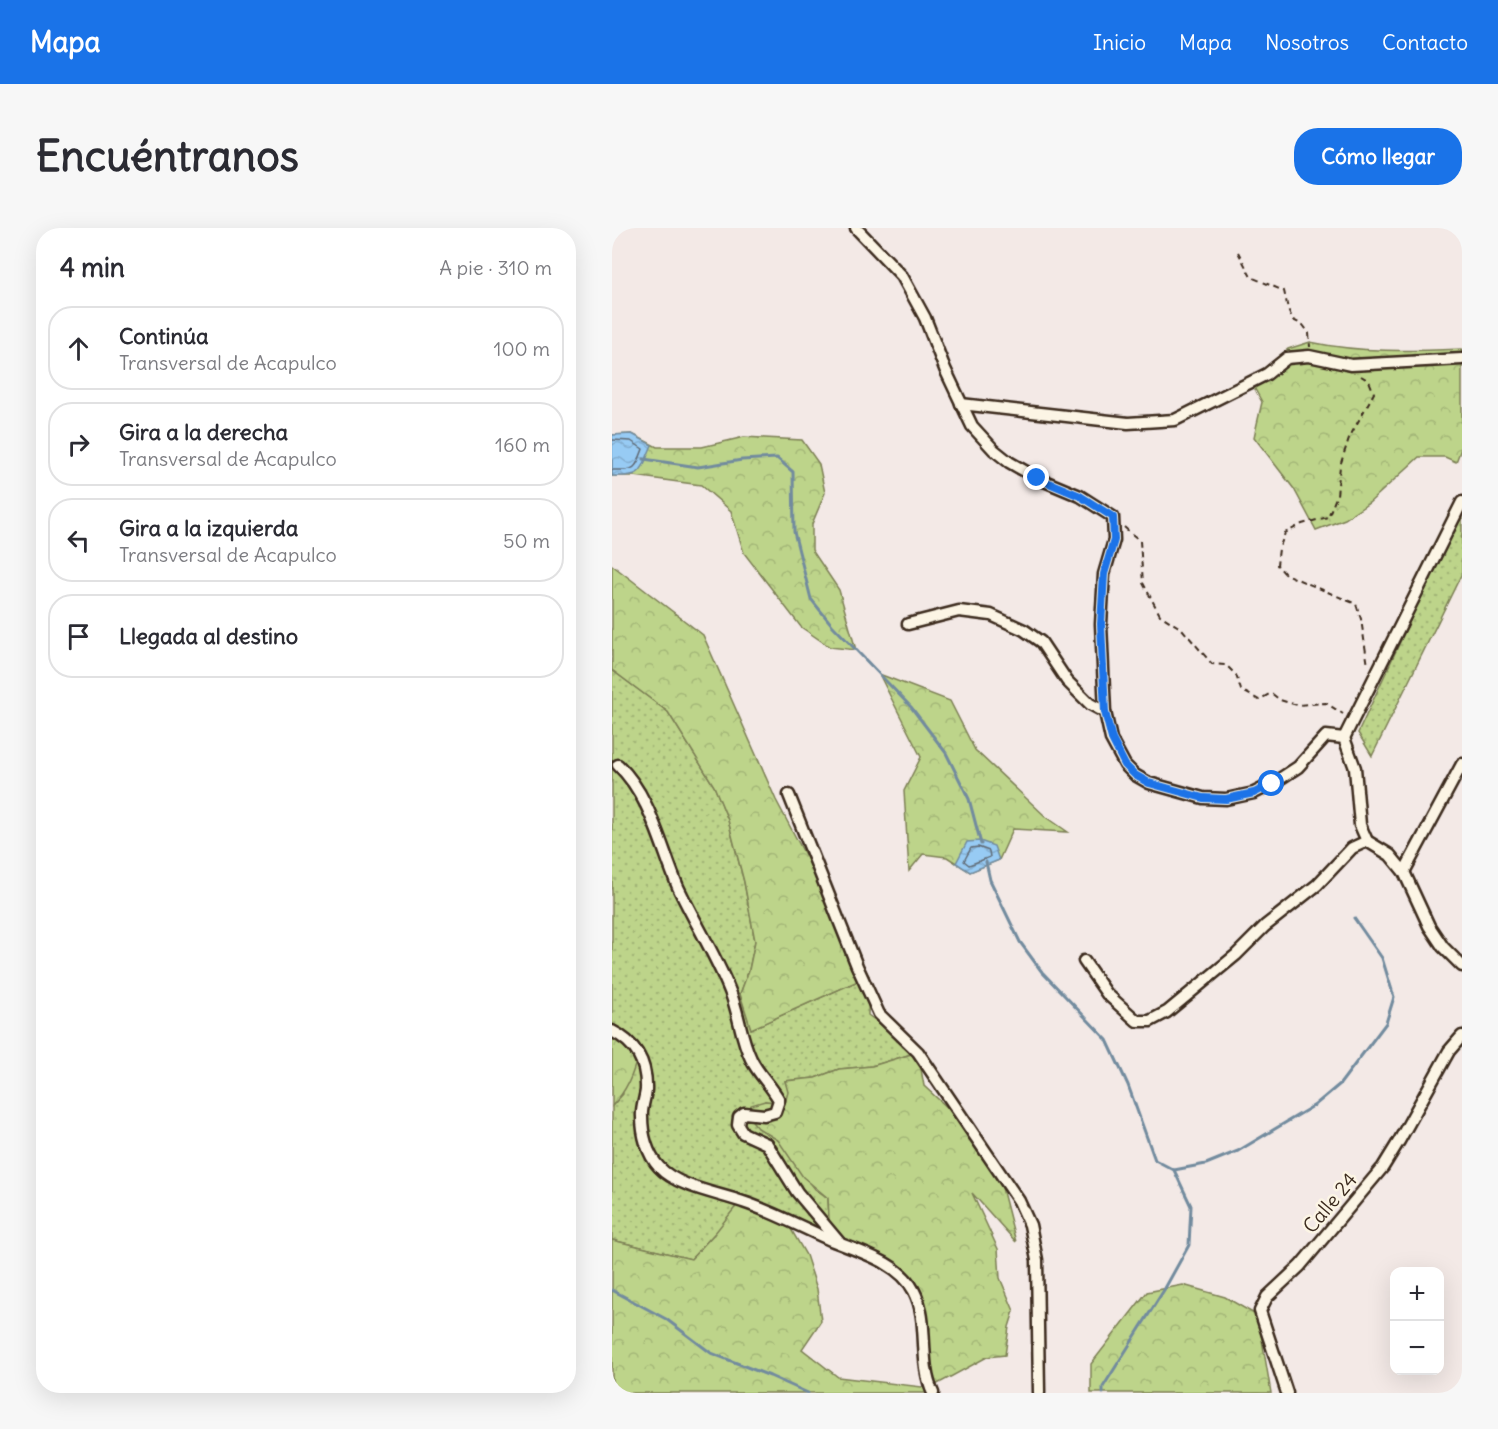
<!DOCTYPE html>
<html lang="es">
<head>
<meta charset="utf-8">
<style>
	body { margin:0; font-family:Delius,sans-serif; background:#f7f7f7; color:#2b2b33 }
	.controls { position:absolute; right:18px; bottom:18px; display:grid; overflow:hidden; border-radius:12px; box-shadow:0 6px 24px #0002 }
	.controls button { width:54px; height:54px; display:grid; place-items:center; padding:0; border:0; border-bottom:2px solid #e1e1e2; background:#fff; color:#2b2b33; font:30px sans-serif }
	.stop { position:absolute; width:18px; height:18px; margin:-14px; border:4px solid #1a73e8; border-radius:50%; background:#fff }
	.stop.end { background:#1a73e8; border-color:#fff; box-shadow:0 2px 6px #0008 }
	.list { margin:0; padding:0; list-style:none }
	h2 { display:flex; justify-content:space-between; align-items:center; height:78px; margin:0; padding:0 24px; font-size:26px }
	h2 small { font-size:20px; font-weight:400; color:#7c7c81 }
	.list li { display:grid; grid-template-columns:39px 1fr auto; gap:18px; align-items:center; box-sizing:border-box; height:84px; margin:0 12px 12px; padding:0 12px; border:2px solid #e1e1e2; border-radius:24px }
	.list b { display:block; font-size:22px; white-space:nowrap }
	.list p { margin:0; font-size:20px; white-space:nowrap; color:#7c7c81 }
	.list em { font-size:20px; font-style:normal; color:#7c7c81 }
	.icon { flex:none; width:33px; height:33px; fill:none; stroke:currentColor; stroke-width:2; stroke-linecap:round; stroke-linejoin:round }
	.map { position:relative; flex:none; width:850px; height:1165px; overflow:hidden; border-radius:24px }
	header { display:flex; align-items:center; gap:36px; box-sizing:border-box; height:84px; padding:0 30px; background:#1a73e8; color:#fff }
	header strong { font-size:28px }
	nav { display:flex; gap:33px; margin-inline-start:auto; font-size:21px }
	.intro { display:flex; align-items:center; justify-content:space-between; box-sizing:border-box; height:144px; padding:0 36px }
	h1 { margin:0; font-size:42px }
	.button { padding:15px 27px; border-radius:24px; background:#1a73e8; color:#fff; font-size:21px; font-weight:700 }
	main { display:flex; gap:36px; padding:0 36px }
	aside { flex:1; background:#fff; border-radius:24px; box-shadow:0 6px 24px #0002 }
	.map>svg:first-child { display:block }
</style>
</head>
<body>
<header>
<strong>Mapa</strong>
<nav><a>Inicio</a><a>Mapa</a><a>Nosotros</a><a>Contacto</a></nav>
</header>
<div class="intro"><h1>Encuéntranos</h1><a class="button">Cómo llegar</a></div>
<main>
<aside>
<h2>4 min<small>A pie · 310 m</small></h2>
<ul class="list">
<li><svg class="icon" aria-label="ahead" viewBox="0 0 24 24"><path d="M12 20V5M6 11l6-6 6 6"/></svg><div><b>Continúa</b><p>Transversal de Acapulco</p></div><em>100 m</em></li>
<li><svg class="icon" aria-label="right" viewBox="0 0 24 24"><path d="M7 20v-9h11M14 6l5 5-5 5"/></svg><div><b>Gira a la derecha</b><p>Transversal de Acapulco</p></div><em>160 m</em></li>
<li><svg class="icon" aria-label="left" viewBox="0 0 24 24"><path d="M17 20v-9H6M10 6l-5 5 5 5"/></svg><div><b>Gira a la izquierda</b><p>Transversal de Acapulco</p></div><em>50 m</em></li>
<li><svg class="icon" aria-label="arrive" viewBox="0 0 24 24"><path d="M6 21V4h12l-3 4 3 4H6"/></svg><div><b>Llegada al destino</b></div></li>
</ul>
</aside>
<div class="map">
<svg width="850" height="1165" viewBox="0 0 850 1165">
	<defs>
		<pattern id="grass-dots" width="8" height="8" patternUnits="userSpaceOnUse" patternTransform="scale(1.5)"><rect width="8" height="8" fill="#bdd48a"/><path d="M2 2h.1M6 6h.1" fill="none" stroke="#a3b677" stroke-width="1.8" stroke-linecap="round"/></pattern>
		<pattern id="forest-crowns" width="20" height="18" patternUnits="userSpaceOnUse" patternTransform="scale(1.5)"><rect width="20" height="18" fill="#bdd48a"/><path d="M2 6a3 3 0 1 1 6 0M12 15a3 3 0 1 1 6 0" fill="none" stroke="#a3b677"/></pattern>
		<pattern id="water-waves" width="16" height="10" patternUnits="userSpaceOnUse" patternTransform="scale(1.5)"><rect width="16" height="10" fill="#97cbf4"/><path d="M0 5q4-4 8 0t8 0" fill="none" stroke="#83aed1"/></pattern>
	</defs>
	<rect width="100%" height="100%" fill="#f3e9e6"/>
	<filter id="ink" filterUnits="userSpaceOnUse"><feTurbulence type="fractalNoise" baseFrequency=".0167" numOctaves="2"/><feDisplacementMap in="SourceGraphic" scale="12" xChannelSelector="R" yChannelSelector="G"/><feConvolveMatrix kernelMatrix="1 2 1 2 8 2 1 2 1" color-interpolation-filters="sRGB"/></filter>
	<g filter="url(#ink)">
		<g fill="url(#grass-dots)" stroke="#7c7f54" stroke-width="1.5">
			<path d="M850,280V345L760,528L746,505Z"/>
			<path d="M0,442L56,484L102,558L116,592L132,654L143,713L137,742L128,766L139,801L257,748L256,787L306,824L260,838L227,841L203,850L173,853L177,864L173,875L153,873L146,900L166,912L203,961L216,970L218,1012L172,989L103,1005L79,1031L0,1012V878L11,866L0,801Z"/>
		</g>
		<g fill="url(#forest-crowns)" stroke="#7c7f54" stroke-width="1.5">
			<path d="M698,114C749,125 799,123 850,121V218L844,234L833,229H807L757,275L733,291L704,302L682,261L642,209L650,174L638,152L676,121Z"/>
			<path d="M20,206L45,219H90L132,209L190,212L207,236L213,265L200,296V322L227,362L244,422L218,419L189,399L132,325L119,283L89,257L22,248H0V207Z"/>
			<path d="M0,337L91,407L164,572L257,748L139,801L128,766L137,742L143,713L132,654L116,592L102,558L56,484L0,442Z"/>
			<path d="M267,446L338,473L363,522L433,588L456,604L401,601L387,632L358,644L335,629L311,626L297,643L292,563L309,529Z"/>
			<path d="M0,801L26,826C21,847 15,862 0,878Z"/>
			<path d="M306,824L312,858L338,882L366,916L389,956L404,1014L360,965L386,1021L388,1050L402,1083L397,1099L393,1127L375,1129L318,1160L321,1165H0V1012L79,1031L103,1005L129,972L172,989L194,1027L205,1061L209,1093L190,1121L226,1149L318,1160L308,1080L292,1048L218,1012L216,970L191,949L166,912L146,900L136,888L139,877L153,873L173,875L176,864L173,853L203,850L227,841L260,838Z"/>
			<path d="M571,1057L613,1069L646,1088L659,1165H479V1136L535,1064Z"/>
		</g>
		<g fill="url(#water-waves)" stroke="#728b9e" stroke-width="1.5">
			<path d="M20,206L40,217C28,244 32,249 0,248V207Z"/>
			<path d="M368,613L382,618L387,632L358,644L344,635L355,614Z"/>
		</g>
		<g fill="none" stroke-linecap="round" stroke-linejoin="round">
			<g stroke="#606a74" stroke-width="1.5">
				<path d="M0,212L19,213L31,221C23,243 23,242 0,242"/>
				<path d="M366,619L377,623L378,629L357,637L352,633L359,620Z"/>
			</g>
			<g stroke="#728b9e" stroke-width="3">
				<path d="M32,231L86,239L130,232L165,230L181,244L182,304L199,371L220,397L299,479L334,525L357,571L369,616"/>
				<path d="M374,634L378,652L408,714L430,744L495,812L516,857L543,932L562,942L579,978L577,1017L552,1062L491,1159V1165"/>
				<path d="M562,942L594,936L626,923L703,877L728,856L774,795L782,769L770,730L742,690"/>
				<path d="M0,1062L54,1091L99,1125L158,1148L196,1165"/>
			</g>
			<g stroke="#3b2a1e" stroke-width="15">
				<g id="minor">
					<path d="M244,0L290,48L313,90L333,141L360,198L382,222L397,234L425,250L468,268L501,289L502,312L492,346L489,396L493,484L499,511L513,537L523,547L537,555L591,570L614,571L642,565L660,556L686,539L714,508L732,510L743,540L748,597L755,613L778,627L792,644L817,698L831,719L850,738"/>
					<path d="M349,176L516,195L563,192L655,146L675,130L697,128L739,137L850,131"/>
					<path d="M296,396L347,383L379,387L412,402L429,414L455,453L478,476L493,484"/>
					<path d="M732,510L850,274"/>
					<path d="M6,537C38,567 49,619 66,659C82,693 103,726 117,761C127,783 128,809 139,831C146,846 159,857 167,872L163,884L152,887L132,885L127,889L126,897L131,905L155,916L185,964L227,1014"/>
					<path d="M177,567L245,738L267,786L306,824L407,973L418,997L425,1032L427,1165"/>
					<path d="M792,644L850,536"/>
					<path d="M472,733L495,766L525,793H538L555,784L624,727L653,698L705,657L740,620L755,613"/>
					<path d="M0,803C24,815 35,834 34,862C33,871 29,880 30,889C30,906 35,926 47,939C65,959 106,965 131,974C159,983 187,998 214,1010C243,1023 286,1032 302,1063C318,1093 306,1134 321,1165"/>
					<path d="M675,1165L648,1083L655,1069L688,1038L771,939L787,913L837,823L850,808"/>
				</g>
			</g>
			<g stroke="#3b2a1e" stroke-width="2" stroke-dasharray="6 4.5" stroke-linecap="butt">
				<path d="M626,24L639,49L672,63L676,81L681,92L691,97L697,105L698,119"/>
				<path d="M749,148L757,153L762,165L737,210L728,238L725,267L716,289L690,296L673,305L667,321L665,337L673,346L744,376L749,391L756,438"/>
				<path d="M512,299L528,313L531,355L548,387L570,401L600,436L614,437L624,447L629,462L647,472L659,465L668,472L685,477L714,475L731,486"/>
			</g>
			<use href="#minor" stroke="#fcf5e5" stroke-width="10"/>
		</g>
	</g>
	<g fill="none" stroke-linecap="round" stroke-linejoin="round" filter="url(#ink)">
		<path stroke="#1a73e8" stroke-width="8" d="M425,250L468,268L501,289L502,312L492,346L489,396L493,484L500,511L513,537L523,547L537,555L591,570L614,571L642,565L660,556"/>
	</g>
	<g text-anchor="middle" stroke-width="5" stroke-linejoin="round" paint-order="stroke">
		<g font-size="20" fill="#3b2a1e" stroke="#fcf5e5">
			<text transform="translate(718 975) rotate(-50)" y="7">Calle 24</text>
		</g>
	</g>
</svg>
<div class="controls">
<button>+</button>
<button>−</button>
</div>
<div class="stop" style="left:660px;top:556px"></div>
<div class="stop end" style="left:425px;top:250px"></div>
</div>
</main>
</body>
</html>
